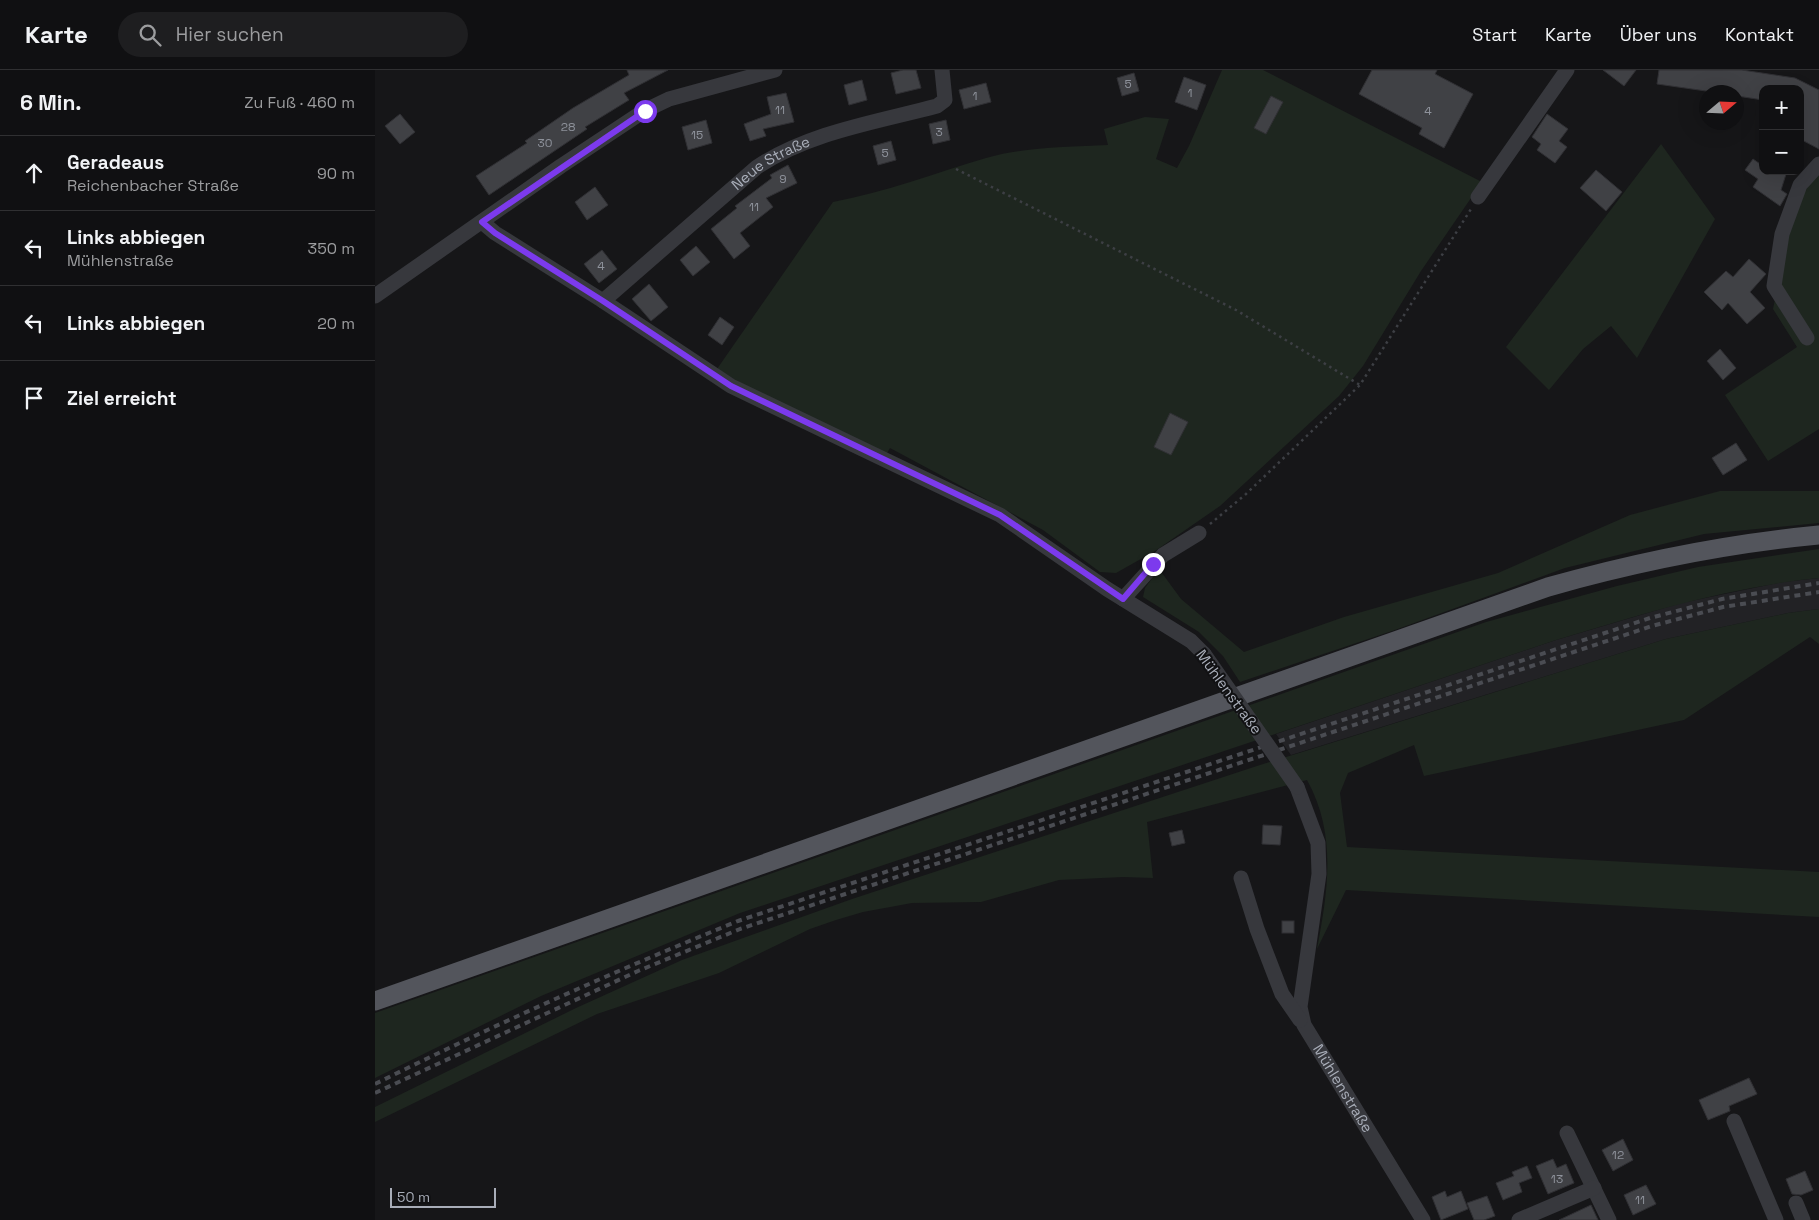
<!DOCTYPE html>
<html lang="de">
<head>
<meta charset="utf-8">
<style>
	body { margin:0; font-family:"Space Grotesk",sans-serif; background:#1e1e20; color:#f1f3f6 }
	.controls { position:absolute; right:15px; top:15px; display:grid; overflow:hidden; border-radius:10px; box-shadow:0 5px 20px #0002 }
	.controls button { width:45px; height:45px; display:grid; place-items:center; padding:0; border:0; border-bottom:1px solid #303032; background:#101012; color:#f1f3f6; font:25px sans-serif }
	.compass { position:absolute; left:1324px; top:15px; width:45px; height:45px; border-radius:50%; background:#101012; box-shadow:0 5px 20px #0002; rotate:71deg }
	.scale { position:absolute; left:15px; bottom:12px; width:106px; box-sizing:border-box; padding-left:5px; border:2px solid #a8adb8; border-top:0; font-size:14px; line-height:18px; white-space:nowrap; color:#a8adb8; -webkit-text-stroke:4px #111113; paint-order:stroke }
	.stop { position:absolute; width:15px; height:15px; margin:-11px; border:4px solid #7c3aed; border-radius:50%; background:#fff }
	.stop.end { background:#7c3aed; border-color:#fff; box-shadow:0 1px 5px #0008 }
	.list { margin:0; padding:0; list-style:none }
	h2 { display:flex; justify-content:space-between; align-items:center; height:65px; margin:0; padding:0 20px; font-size:21px }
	h2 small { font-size:16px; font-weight:400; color:#9c9d9f }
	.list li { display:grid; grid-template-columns:32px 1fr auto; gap:15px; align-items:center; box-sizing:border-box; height:75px; padding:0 20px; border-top:1px solid #303032 }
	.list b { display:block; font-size:19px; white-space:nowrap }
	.list p { margin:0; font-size:16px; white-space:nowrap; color:#9c9d9f }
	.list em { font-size:16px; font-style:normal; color:#9c9d9f }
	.icon { flex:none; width:28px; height:28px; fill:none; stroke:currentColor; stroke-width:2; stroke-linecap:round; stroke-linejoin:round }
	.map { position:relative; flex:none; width:1444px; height:1150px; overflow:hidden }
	header { display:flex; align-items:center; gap:30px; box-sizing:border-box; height:70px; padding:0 25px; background:#101012; border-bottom:1px solid #303032 }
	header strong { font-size:24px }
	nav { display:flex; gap:28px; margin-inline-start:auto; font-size:18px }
	.search { width:350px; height:45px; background:#1e1e20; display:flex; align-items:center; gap:12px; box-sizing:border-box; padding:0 18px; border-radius:28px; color:#9c9d9f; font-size:19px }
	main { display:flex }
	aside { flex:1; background:#101012 }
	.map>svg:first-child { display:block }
</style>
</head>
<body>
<header>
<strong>Karte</strong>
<div class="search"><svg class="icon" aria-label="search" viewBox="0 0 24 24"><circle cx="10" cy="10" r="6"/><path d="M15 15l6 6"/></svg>Hier suchen</div>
<nav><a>Start</a><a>Karte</a><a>Über uns</a><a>Kontakt</a></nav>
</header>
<main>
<aside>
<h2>6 Min.<small>Zu Fuß · 460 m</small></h2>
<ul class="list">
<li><svg class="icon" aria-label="ahead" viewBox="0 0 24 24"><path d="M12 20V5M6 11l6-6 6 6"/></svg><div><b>Geradeaus</b><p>Reichenbacher Straße</p></div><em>90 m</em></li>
<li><svg class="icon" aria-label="left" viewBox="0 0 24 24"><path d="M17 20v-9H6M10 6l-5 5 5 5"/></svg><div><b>Links abbiegen</b><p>Mühlenstraße</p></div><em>350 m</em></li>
<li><svg class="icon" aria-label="left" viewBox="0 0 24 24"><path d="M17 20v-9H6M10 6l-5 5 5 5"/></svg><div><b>Links abbiegen</b></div><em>20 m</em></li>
<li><svg class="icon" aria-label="arrive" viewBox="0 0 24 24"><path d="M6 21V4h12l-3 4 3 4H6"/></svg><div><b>Ziel erreicht</b></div></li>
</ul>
</aside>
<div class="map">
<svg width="1444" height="1150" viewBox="0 0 1444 1150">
	<rect width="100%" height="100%" fill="#161618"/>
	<path fill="#222225" d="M1444,508V539L1413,543L1291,569L916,685L901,664L1181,570L1306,533L1408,512Z"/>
	<g fill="#1e261f">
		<path d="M847,0H888L1107,112L1046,201L988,296L964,326L845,436L780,481L741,503L725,502L668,460L515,378L505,395L342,299L458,132C511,122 560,103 611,88C650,77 693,77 733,75L729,59L770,47L794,49L781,89L802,98L814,76Z"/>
		<path d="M1286,74L1340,149L1262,288L1236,256L1208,279L1174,320L1131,277Z"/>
		<path d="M1444,99V359L1393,391L1350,325L1422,277L1398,239L1419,139Z"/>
		<path d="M1345,421H1444V453L1329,464L1190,498L1017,561L865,612L848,586L824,562L768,527L770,518L784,499L806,529L869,582L969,547L1123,503L1255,445Z"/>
		<path d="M1444,479V508C1354,517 1267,544 1181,570L365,843L166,926L0,1008V943L1111,552L1242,516L1323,497Z"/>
		<path d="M1444,539V574L1435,567L1309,650L1049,706L1039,675L973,703L965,723L972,777L1444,802V847L971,820L942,879C953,821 962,764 932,710L772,752L778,808L748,807L684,810L606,832L537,833L488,842L461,850L435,859L344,903L222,944L0,1052V1037L201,938L307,890L477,829L885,695L1291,569L1413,543Z"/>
	</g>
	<g fill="#404145" stroke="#303034">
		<path d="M252,0H293L249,23L254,30L210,57L212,59L114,125L101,106L152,73L150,71L198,38L254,5Z"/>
		<path d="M528,0H541L546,18L521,24L516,3Z"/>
		<path d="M997,0H1062L1060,4L1098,24L1069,78L1044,64L1047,58L984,24Z"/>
		<path d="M1228,0H1261L1249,16Z"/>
		<path d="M1284,0H1367L1420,8L1444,20V79L1425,69V19H1388V30L1362,26V22H1338L1282,14Z"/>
		<path d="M759,3L764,21L747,26L742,8Z"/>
		<path d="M809,7L831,15L822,40L800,32Z"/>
		<path d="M487,10L492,30L474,35L469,15Z"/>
		<path d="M611,13L616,32L589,39L584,20Z"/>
		<path d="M411,23L419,52L388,59L391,66L375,71L369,54L396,44L392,27Z"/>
		<path d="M896,26L908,32L891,64L879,58Z"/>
		<path d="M25,44L40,62L25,74L10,56Z"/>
		<path d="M1172,44L1193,59L1184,71L1192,77L1180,93L1162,80L1166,74L1157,67Z"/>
		<path d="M331,50L337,73L313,80L307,57Z"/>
		<path d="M571,50L575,70L558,74L554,54Z"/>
		<path d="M516,71L521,90L503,95L498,76Z"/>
		<path d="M1378,89L1388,96V101H1412L1406,120L1412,124L1405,136L1378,117L1383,109L1370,100Z"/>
		<path d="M413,95L422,113L391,128L398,137L365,163L375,176L359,189L336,159L362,138L360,136L397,108L395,105Z"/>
		<path d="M1221,100L1247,122L1231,141L1205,118Z"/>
		<path d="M220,117L233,135L212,150L200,132Z"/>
		<path d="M321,176L335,192L318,206L305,190Z"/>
		<path d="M227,180L242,199L224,213L209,194Z"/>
		<path d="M1374,189L1391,204L1375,222L1390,238L1372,254L1353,233L1347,240L1329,222L1351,201L1358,207Z"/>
		<path d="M274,214L293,237L276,251L257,229Z"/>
		<path d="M345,247L359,257L347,275L333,265Z"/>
		<path d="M1345,279L1361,298L1348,310L1332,291Z"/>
		<path d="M795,343L813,352L796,385L779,377Z"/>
		<path d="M1361,373L1372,390L1348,405L1337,388Z"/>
		<path d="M888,755L907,756L905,775L887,774Z"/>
		<path d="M807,760L810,773L797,776L794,763Z"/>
		<rect x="907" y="851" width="12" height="12"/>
		<path d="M1374,1008L1382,1024L1354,1036L1355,1041L1333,1050L1324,1030Z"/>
		<path d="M1248,1069L1258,1090L1238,1101L1227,1080Z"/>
		<path d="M1178,1089L1182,1098L1191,1094L1199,1113L1173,1124L1161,1096Z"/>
		<path d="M1152,1096L1157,1108L1144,1113L1147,1122L1128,1130L1121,1113L1139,1106L1137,1102Z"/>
		<path d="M1430,1101L1438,1120L1426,1125L1417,1124L1411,1109Z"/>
		<path d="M1271,1115L1281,1134L1258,1145L1249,1125Z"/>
		<path d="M1070,1121L1072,1127L1086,1121L1093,1139L1066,1150L1057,1127Z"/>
		<path d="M1112,1126L1120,1146L1109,1150H1099L1092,1133Z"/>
		<path d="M1216,1135L1223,1150H1184Z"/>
	</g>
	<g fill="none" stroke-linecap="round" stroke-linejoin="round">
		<g stroke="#3d3f44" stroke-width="2.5" stroke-dasharray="2.5 4" stroke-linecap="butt">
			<path d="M581,99L861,240L985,315"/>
			<path d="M835,454L871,424L985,315L1096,139"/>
		</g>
		<g stroke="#37383d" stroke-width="15">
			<path d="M1103,127L1192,0"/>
			<path d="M107,152L120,163L228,231L356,316L625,445L732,519L816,571L829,584"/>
			<path d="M0,226L186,96L269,41L294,29L400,0"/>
			<path id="s1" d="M228,231L382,97C435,62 502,52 562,36L570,30L567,0"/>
			<path d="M1432,268L1399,216L1407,164L1425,115L1444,94"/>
			<path d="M748,529L788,485L824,463"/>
			<path id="s2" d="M922,717L943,773L944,804L925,937L929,955L1048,1150"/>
			<path d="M866,808L882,859L907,924L925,950"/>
			<path d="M1359,1051L1401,1150"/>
			<path d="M1192,1063L1234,1150"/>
			<path d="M1421,1133L1428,1150"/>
			<path d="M1144,1150L1219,1118"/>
		</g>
		<path stroke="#53555c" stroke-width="19" d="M0,931L1173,517C1265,491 1349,474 1444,465"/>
		<g stroke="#4a4c52" stroke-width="4" stroke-dasharray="6 5" stroke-linecap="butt">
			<path d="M0,1014C119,955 240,901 363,851L1275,548L1347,529L1444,513"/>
			<path d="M0,1023L263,901L365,859L1277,556L1348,537L1444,522"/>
		</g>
		<path stroke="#37383d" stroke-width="15" d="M829,584L922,717"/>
	</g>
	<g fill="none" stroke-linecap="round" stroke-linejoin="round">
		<path stroke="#7c3aed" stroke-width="6" d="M270,41L107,152L120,163L228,231L356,316L625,445L748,529L778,494"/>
	</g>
	<g text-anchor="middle" stroke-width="4" stroke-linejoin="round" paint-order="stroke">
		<g font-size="12" fill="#8e929b">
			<text x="753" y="18">5</text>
			<text x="815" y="27">1</text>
			<text x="600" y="30">1</text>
			<text x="405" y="44">11</text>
			<text x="1053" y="45">4</text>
			<text x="193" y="61">28</text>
			<text x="564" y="66">3</text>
			<text x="322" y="69">15</text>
			<text x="170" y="77">30</text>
			<text x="510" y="87">5</text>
			<text x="408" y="113">9</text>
			<text x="379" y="141">11</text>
			<text x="226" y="200">4</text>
			<text x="1243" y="1089">12</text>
			<text x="1182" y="1113">13</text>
			<text x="1265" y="1134">11</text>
		</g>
		<g font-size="15" fill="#a8adb8" stroke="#111113">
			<text dy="5" stroke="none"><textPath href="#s1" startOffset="218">Neue Straße</textPath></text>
			<text transform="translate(854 622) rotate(54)" y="5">Mühlenstraße</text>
			<text dy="5" stroke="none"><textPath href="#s2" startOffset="318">Mühlenstraße</textPath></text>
		</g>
	</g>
</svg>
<div class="controls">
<button>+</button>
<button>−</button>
</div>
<svg class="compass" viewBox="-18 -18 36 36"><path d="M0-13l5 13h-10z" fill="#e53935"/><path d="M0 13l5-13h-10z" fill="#9c9d9f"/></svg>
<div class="scale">50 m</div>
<div class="stop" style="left:270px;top:41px"></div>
<div class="stop end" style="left:778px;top:494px"></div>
</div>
</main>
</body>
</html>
